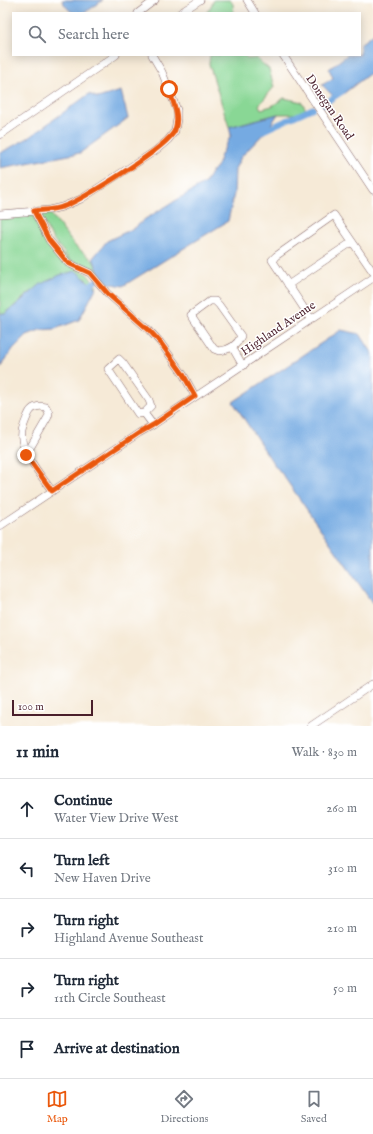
<!DOCTYPE html>
<html lang="en">
<head>
<meta charset="utf-8">
<style>
	body { margin:0; font-family:"IM FELL English",serif; background:#f6f6f7; color:#1f2937 }
	.scale { position:absolute; left:12px; bottom:10px; width:81px; box-sizing:border-box; padding-left:4px; border:2px solid #4a1f2b; border-top:0; font-size:11px; line-height:14px; white-space:nowrap; color:#4a1f2b; -webkit-text-stroke:3px #fff; paint-order:stroke }
	.stop { position:absolute; width:12px; height:12px; margin:-9px; border:3px solid #ea580c; border-radius:50%; background:#fff }
	.stop.end { background:#ea580c; border-color:#fff; box-shadow:0 1px 4px #0008 }
	.list { margin:0; padding:0; list-style:none }
	h2 { display:flex; justify-content:space-between; align-items:center; height:52px; margin:0; padding:0 16px; font-size:17px }
	h2 small { font-size:13px; font-weight:400; color:#747a83 }
	.list li { display:grid; grid-template-columns:26px 1fr auto; gap:12px; align-items:center; box-sizing:border-box; height:60px; padding:0 16px; border-top:1px solid #e0e1e3 }
	.list b { display:block; font-size:15px; white-space:nowrap }
	.list p { margin:0; font-size:13px; white-space:nowrap; color:#747a83 }
	.list em { font-size:13px; font-style:normal; color:#747a83 }
	.icon { flex:none; width:22px; height:22px; fill:none; stroke:currentColor; stroke-width:2; stroke-linecap:round; stroke-linejoin:round }
	.map { position:relative; flex:none; width:373px; height:726px; overflow:hidden }
	.search { position:absolute; background:#fff; box-shadow:0 2px 10px #0003; left:12px; right:12px; top:12px; height:44px; display:flex; align-items:center; gap:10px; box-sizing:border-box; padding:0 14px; border-radius:0px; color:#747a83; font-size:15px }
	.sheet { height:352px; background:#fff }
	nav { display:flex; justify-content:space-around; align-items:center; box-sizing:border-box; height:56px; border-top:1px solid #e0e1e3; background:#fff; font-size:11px; color:#747a83 }
	nav a { display:grid; justify-items:center; gap:2px }
	nav .on { color:#ea580c }
	.map>svg:first-child { display:block }
</style>
</head>
<body>
<div class="map">
<svg width="373" height="726" viewBox="0 0 373 726">
	<rect width="100%" height="100%" fill="#fff"/>
	<filter id="ink" filterUnits="userSpaceOnUse"><feTurbulence type="fractalNoise" baseFrequency=".025" numOctaves="2"/><feDisplacementMap in="SourceGraphic" scale="8" xChannelSelector="R" yChannelSelector="G"/><feConvolveMatrix kernelMatrix="1 2 1 2 8 2 1 2 1" color-interpolation-filters="sRGB"/></filter>
	<filter id="wash" filterUnits="userSpaceOnUse"><feTurbulence type="fractalNoise" baseFrequency=".012" numOctaves="4" result="noise"/><feDisplacementMap in="SourceGraphic" scale="16" xChannelSelector="R" yChannelSelector="G"/><feGaussianBlur stdDeviation="0.9" result="paint"/><feColorMatrix in="noise" values="0 0 0 0 0 0 0 0 0 0 0 0 0 0 0 0 0 1.4 0 .05"/><feComposite in="paint" operator="in"/></filter>
	<g filter="url(#wash)">
		<rect width="100%" height="100%" fill="#f6ead7"/>
		<g fill="#89d795" stroke="#6a7b60">
			<path d="M214,0H230L233,4L234,13H206L210,8Z"/>
			<path d="M210,55H245L247,59L256,58L269,69L274,87L259,105L261,109L272,106L284,98L302,102L306,110L297,114H278L229,127L209,64Z"/>
			<path d="M39,213H50L75,246L93,260L99,273L106,281L102,283L93,271L70,260L52,238Z"/>
			<path d="M32,214L47,242L88,275L97,287L96,288L76,271L29,293L5,314L0,313V217Z"/>
		</g>
		<g fill="#75aae2" stroke="#606486">
			<path d="M62,0H103C88,11 74,24 62,0Z"/>
			<path d="M373,34V71L343,94L333,96L322,85L333,78L329,69L347,55H360V44Z"/>
			<path d="M121,91L128,118L80,153L0,168V153L28,138L89,94L98,98Z"/>
			<path d="M278,114L268,129L241,157L235,169L234,194L228,221L123,286L108,283L99,273L93,258L107,241L136,227L145,219L205,183L212,171L217,167L220,157L231,135L229,127Z"/>
			<path d="M76,271L96,288L79,320L55,329L40,330L27,335L13,349L0,368V313L5,314L41,284L60,275Z"/>
			<path d="M341,330L360,334L373,354V604L282,474L273,463L233,402Z"/>
		</g>
		<g fill="none" stroke-linecap="round" stroke-linejoin="round">
			<g stroke="#75aae2" stroke-width="5.5">
				<path d="M322,105L342,92"/>
				<path d="M263,131L313,108"/>
				<path d="M85,288L108,273"/>
			</g>
		</g>
	</g>
	<g filter="url(#ink)">
		<g fill="none" stroke-linecap="round" stroke-linejoin="round">
			<g stroke="#866667" stroke-width="8">
				<g id="minor">
					<path d="M247,0L255,13"/>
					<path d="M138,13L155,0"/>
					<path d="M180,13L200,0"/>
					<path d="M283,55L373,190"/>
					<path d="M0,135L116,55"/>
					<path d="M34,211L49,240L68,263L90,273L108,294L149,330L160,342L183,374L195,396"/>
					<path d="M0,214L49,210L62,207L81,199L155,151L168,140L175,131L177,119V110L162,72L152,55"/>
					<path d="M288,285L352,242"/>
					<path d="M210,301H215L219,305L241,336C237,346 228,350 219,351L214,349L191,315Z"/>
					<path d="M311,319L272,260L276,256L334,215L373,272"/>
					<path d="M232,347L243,366"/>
					<path d="M144,413L151,406L149,400L123,363L119,359L108,369L138,414L144,413L153,425"/>
					<path d="M26,455L48,417L49,413L46,407C38,405 31,407 28,415C26,420 23,426 22,432C18,449 43,478 52,491"/>
					<path d="M0,526L139,433L153,425L373,278"/>
					<path d="M311,726L373,684"/>
				</g>
			</g>
			<use href="#minor" stroke="#fff" stroke-width="7"/>
		</g>
	</g>
	<g fill="none" stroke-linecap="round" stroke-linejoin="round" filter="url(#ink)">
		<path stroke="#ea580c" stroke-width="5" d="M26,455L52,491L139,433L153,425L195,396L183,374L160,342L149,330L108,294L90,273L68,263L49,240L34,211C43,210 53,210 62,207C80,202 169,146 175,130C180,115 173,103 169,89"/>
	</g>
	<g text-anchor="middle" stroke-width="3" stroke-linejoin="round" paint-order="stroke">
		<g font-size="12" fill="#4a1f2b" stroke="#fff">
			<text transform="translate(330 107) rotate(56)" y="4">Donegan Road</text>
			<text transform="translate(278 328) rotate(-34)" y="4">Highland Avenue</text>
		</g>
	</g>
</svg>
<div class="scale">100 m</div>
<div class="stop" style="left:169px;top:89px"></div>
<div class="stop end" style="left:26px;top:455px"></div>
<div class="search"><svg class="icon" aria-label="search" viewBox="0 0 24 24"><circle cx="10" cy="10" r="6"/><path d="M15 15l6 6"/></svg>Search here</div>
</div>
<section class="sheet">
<h2>11 min<small>Walk · 830 m</small></h2>
<ul class="list">
<li><svg class="icon" aria-label="ahead" viewBox="0 0 24 24"><path d="M12 20V5M6 11l6-6 6 6"/></svg><div><b>Continue</b><p>Water View Drive West</p></div><em>260 m</em></li>
<li><svg class="icon" aria-label="left" viewBox="0 0 24 24"><path d="M17 20v-9H6M10 6l-5 5 5 5"/></svg><div><b>Turn left</b><p>New Haven Drive</p></div><em>310 m</em></li>
<li><svg class="icon" aria-label="right" viewBox="0 0 24 24"><path d="M7 20v-9h11M14 6l5 5-5 5"/></svg><div><b>Turn right</b><p>Highland Avenue Southeast</p></div><em>210 m</em></li>
<li><svg class="icon" aria-label="right" viewBox="0 0 24 24"><path d="M7 20v-9h11M14 6l5 5-5 5"/></svg><div><b>Turn right</b><p>11th Circle Southeast</p></div><em>50 m</em></li>
<li><svg class="icon" aria-label="arrive" viewBox="0 0 24 24"><path d="M6 21V4h12l-3 4 3 4H6"/></svg><div><b>Arrive at destination</b></div></li>
</ul>
</section>
<nav>
<a class="on"><svg class="icon" aria-label="map" viewBox="0 0 24 24"><path d="M3 6l6-2 6 2 6-2v14l-6 2-6-2-6 2zM9 4v14M15 6v14"/></svg>Map</a>
<a><svg class="icon" aria-label="directions" viewBox="0 0 24 24"><path d="M12 3l9 9-9 9-9-9zM9 14v-3h6M13 9l2 2-2 2"/></svg>Directions</a>
<a><svg class="icon" aria-label="saved" viewBox="0 0 24 24"><path d="M7 4h10v16l-5-4-5 4z"/></svg>Saved</a>
</nav>
</body>
</html>
